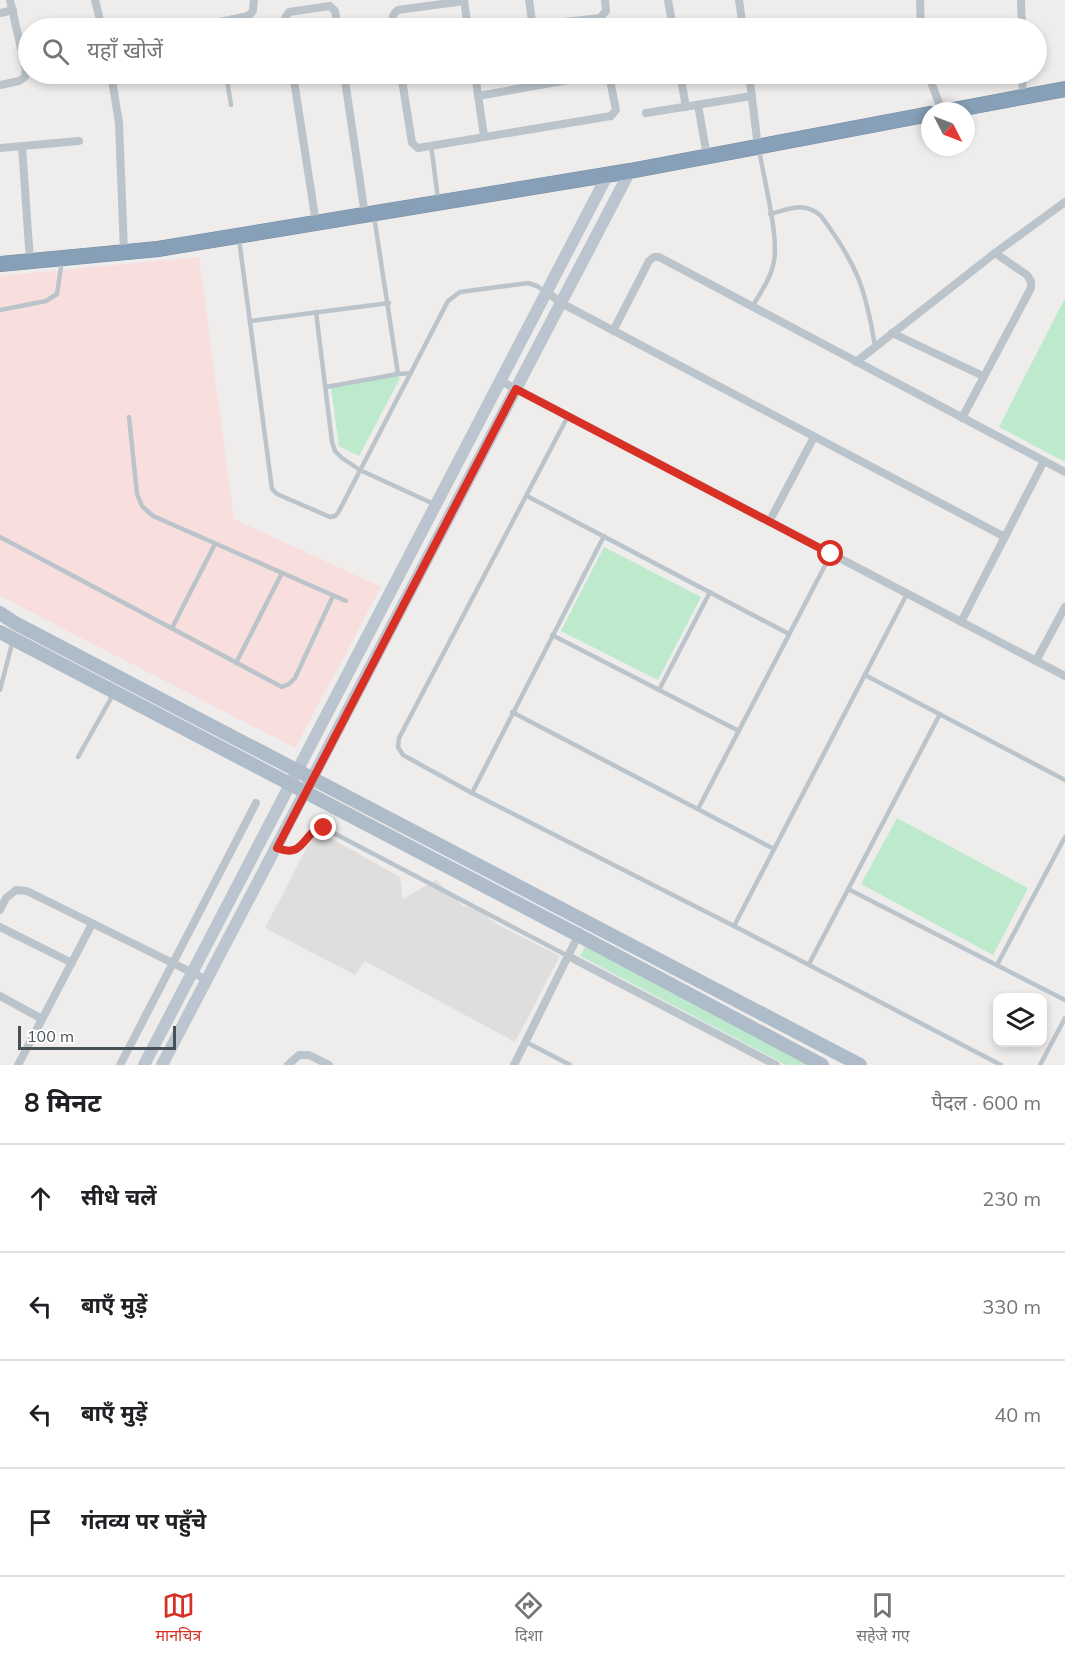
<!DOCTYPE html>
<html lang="hi">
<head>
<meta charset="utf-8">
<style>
	body { margin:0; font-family:Mulish,"Noto Sans Devanagari",sans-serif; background:#f2f2f2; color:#202124 }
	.controls { position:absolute; right:18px; bottom:18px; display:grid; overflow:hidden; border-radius:12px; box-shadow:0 3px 9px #0003 }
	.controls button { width:54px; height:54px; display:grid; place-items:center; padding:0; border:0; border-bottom:2px solid #e0e0e0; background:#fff; color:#202124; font:30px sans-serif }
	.compass { position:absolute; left:921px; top:102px; width:54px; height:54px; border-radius:50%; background:#fff; box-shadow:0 3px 9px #0003; rotate:132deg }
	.scale { position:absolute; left:18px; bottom:15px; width:158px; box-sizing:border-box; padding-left:6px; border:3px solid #465057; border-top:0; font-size:16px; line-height:21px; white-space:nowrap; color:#465057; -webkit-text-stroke:4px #fff; paint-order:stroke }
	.stop { position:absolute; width:18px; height:18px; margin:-14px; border:4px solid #d93025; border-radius:50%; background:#fff }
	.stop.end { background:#d93025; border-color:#fff; box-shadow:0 2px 6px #0008 }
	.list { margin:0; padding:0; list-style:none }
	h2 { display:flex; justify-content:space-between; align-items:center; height:78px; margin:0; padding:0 24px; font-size:26px }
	h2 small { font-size:20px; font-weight:400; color:#757577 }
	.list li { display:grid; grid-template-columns:39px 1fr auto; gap:18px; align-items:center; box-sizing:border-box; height:108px; padding:0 24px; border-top:2px solid #e0e0e0 }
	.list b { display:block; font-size:22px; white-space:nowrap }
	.list em { font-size:20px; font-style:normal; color:#757577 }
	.icon { flex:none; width:33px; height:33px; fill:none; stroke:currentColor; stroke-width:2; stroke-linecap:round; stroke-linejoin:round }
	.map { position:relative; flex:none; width:1065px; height:1065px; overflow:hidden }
	.search { position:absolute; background:#fff; box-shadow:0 3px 9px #0003; left:18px; right:18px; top:18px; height:66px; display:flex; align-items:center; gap:15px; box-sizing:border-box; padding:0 21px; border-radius:33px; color:#757577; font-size:22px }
	.sheet { height:510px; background:#fff }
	nav { display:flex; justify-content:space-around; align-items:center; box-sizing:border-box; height:84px; border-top:2px solid #e0e0e0; background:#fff; font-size:16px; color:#757577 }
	nav a { display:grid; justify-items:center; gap:3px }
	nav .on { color:#d93025 }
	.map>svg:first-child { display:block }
</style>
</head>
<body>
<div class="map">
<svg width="1065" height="1065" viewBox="0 0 1065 1065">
	<rect width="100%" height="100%" fill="#efecec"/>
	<path fill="#e0dddd" d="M316,830L400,877L403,899L436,880L463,906L479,909L496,924L560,956L515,1042L365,961L355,975L265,928Z"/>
	<path fill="#f8dfdd" d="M199,257L234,519L381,587L295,748L0,596V276Z"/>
	<g fill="#bdeacd">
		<path d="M1065,298V462L999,427Z"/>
		<path d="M394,372L400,378L359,456L339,446L331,387Z"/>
		<path d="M604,547L701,597L658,680L561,631Z"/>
		<path d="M897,818L1028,888L993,955L861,884Z"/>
		<path d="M586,945L813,1065H786L580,956Z"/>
	</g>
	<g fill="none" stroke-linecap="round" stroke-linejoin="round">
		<g stroke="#738ba3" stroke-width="16">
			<g id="highway">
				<path d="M948,111L1065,89"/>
				<path d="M0,264L158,249L630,171L930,114"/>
			</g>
		</g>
		<g stroke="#bbc4ca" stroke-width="4.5">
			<path d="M226,74L231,105"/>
			<path d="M431,145L438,199"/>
			<path d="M770,214C790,209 804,201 821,216C856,263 866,288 875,347"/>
			<path d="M374,216L398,374L411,373"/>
			<path d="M239,239L272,489L277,494L330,517L335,516L338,513L448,301L460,292L528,283L537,286L546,292"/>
			<path d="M752,307C761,292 771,278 774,261C779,237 763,175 759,149"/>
			<path d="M0,310L46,301L57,294L62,260"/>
			<path d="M316,312L332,442L335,451L342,458L360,470L436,505"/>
			<path d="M250,321L389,303"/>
			<path d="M326,387L398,374"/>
			<path d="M568,416L399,738L398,747L403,755L472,793L734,926L1001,1065"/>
			<path d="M129,417L137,494L142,506L153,516L346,601"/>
			<path d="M527,496L789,634"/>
			<path d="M0,537L282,687L289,684L295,678L333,596"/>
			<path d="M172,628L215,544"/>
			<path d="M552,635L739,731"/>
			<path d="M236,663L282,573"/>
			<path d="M865,675L1065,780"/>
			<path d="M0,690L13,640"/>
			<path d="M659,690L710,592"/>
			<path d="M512,712L774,849"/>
			<path d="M78,757L114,693"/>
			<path d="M472,793L604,536"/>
			<path d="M698,809L831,554"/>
			<path d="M277,848C300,857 301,842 316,829L324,828L568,956"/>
			<path d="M848,889L1065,1000"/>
			<path d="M734,926L907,594"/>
			<path d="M809,964L940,714"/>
			<path d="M997,965L1065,837"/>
			<path d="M526,1042L570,1065"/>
			<path d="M1040,1065L1065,1018"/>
		</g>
		<g stroke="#bbc4ca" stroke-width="8">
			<path d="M95,0L102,28"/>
			<path d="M464,0L468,28"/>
			<path d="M529,0L533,28"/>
			<path d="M668,0L673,28"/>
			<path d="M739,0L743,28"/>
			<path d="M920,0L921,28"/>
			<path d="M1021,0L1022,28"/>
			<path d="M0,13L13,10"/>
			<path d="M564,22L600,18L606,11L605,0"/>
			<path d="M191,28L248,16L253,11L254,0"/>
			<path d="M286,28L285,18L289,12L330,6L335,11L338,28"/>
			<path d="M394,28C392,20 391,15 398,10L464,1"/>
			<path d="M111,74L119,123L124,252"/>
			<path d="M293,74L316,223"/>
			<path d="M344,74L365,215"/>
			<path d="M401,74L412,143L418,148L611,116L616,110L609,75L607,74"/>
			<path d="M475,74L484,136"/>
			<path d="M539,74L541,84"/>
			<path d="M680,74L686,107"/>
			<path d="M749,74L758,147"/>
			<path d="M928,74L942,111"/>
			<path d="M1022,74L1023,97"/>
			<path d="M0,85L19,81L25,77L26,70L10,0"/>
			<path d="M478,96L602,74"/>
			<path d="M698,105L707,156"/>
			<path d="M646,113L752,96"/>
			<path d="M22,146L30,261"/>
			<path d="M0,148L79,141"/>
			<path d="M547,292L561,303L1005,537"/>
			<path d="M613,331L649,261L654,257H659L1065,472"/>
			<path d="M892,333L983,376"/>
			<path d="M856,362L995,253L1065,202"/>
			<path d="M501,381L1065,676"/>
			<path d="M962,418L1031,288V281L1027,275L995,253"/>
			<path d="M769,522L814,437"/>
			<path d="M961,622L1044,461"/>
			<path d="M1036,661L1065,607"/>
			<path d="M0,910L6,898L16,890L27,891L207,980"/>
			<path d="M0,927L72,963"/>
			<path d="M568,956L776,1065"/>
			<path d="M0,996L42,1019"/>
			<path d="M18,1065L92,924"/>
			<path d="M120,1065L256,803"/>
			<path d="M288,1065L299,1055H309L329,1065"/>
			<path d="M514,1065L580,932"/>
		</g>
		<g stroke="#bbc5cf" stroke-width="12">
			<path d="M144,1065L608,174"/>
			<path d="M162,1065L630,171"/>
		</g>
		<g stroke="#aebcc9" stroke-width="14">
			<path d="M0,613L15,623L860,1065"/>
			<path d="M0,632L578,935L822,1065"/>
		</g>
		<use href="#highway" stroke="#87a0b7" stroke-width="15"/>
	</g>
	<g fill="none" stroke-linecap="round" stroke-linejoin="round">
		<path stroke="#d93025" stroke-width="8" d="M324,828L316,829C301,842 300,857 277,848L516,389L831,554"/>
	</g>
</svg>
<div class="controls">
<button><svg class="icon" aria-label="layers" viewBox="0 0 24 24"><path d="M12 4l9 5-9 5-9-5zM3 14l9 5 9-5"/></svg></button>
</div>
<svg class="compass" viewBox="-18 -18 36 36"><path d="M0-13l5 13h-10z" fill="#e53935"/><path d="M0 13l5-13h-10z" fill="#757577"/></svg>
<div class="scale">100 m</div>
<div class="stop" style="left:831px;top:554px"></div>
<div class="stop end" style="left:324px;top:828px"></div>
<div class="search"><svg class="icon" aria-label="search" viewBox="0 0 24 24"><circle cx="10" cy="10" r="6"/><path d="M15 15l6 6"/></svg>यहाँ खोजें</div>
</div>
<section class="sheet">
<h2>8 मिनट<small>पैदल · 600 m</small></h2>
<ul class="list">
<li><svg class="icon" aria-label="ahead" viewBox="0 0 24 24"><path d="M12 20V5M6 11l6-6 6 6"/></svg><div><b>सीधे चलें</b></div><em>230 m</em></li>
<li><svg class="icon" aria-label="left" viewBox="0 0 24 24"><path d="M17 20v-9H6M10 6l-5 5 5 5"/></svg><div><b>बाएँ मुड़ें</b></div><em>330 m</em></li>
<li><svg class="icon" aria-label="left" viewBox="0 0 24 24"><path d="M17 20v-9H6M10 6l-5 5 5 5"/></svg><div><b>बाएँ मुड़ें</b></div><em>40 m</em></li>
<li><svg class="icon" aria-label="arrive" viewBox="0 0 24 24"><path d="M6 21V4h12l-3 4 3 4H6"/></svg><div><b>गंतव्य पर पहुँचे</b></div></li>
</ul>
</section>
<nav>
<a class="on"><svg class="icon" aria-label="map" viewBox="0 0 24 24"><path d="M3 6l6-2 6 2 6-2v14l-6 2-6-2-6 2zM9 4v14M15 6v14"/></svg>मानचित्र</a>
<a><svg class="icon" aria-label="directions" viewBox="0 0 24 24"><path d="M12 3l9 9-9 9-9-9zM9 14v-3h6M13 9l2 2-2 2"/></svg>दिशा</a>
<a><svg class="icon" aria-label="saved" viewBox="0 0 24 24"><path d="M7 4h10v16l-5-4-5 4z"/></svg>सहेजे गए</a>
</nav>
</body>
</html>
